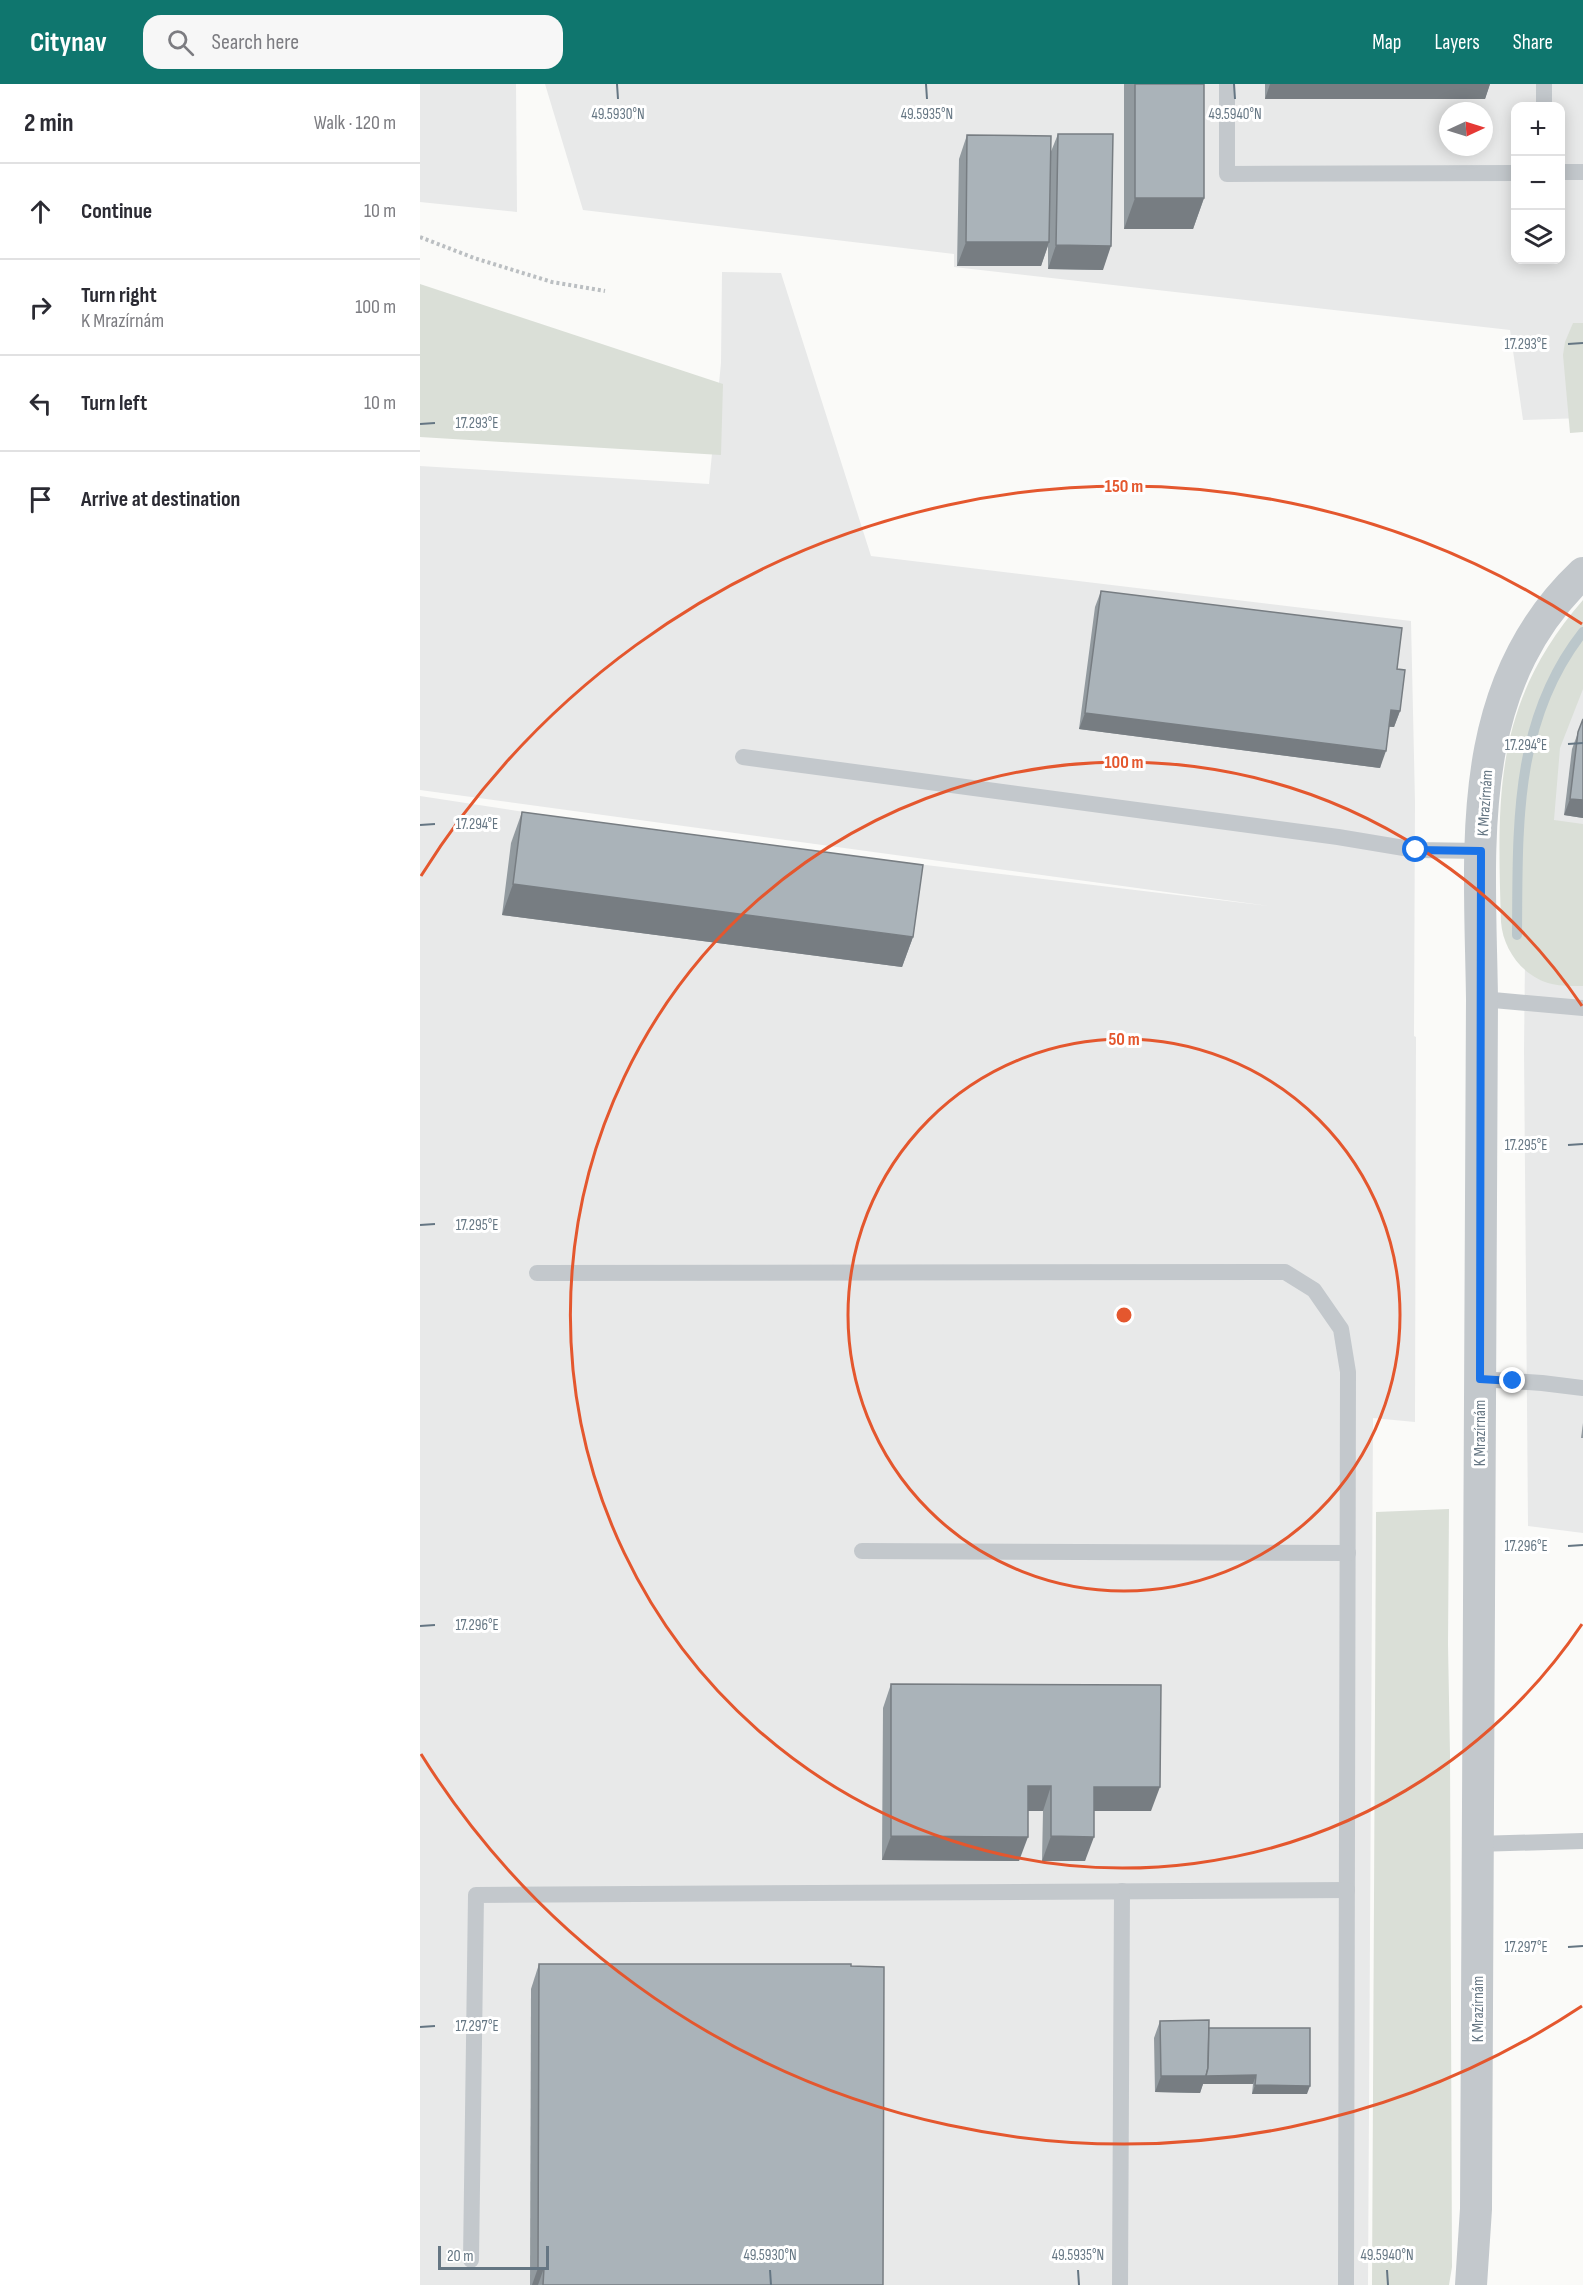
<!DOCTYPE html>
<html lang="en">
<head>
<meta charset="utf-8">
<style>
	body { margin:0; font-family:"Sofia Sans Condensed",sans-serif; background:#f7f7f7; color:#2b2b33 }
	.controls { position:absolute; right:18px; top:18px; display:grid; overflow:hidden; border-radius:12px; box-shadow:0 3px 15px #0003 }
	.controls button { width:54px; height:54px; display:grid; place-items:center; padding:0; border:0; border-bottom:2px solid #e1e1e2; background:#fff; color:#2b2b33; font:30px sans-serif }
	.compass { position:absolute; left:1019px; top:18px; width:54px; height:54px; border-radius:50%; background:#fff; box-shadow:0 3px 15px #0003; rotate:86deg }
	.scale { position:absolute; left:18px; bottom:15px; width:111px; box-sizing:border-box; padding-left:6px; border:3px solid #657683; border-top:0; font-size:16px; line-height:21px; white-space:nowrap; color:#657683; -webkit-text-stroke:4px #fff; paint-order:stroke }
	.stop { position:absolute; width:18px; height:18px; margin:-14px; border:4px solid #1a73e8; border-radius:50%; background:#fff }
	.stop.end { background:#1a73e8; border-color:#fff; box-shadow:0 2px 6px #0008 }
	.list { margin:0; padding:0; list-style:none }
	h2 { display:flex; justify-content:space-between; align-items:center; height:78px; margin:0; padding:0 24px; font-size:26px }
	h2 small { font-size:20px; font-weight:400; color:#7c7c81 }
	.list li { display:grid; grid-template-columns:39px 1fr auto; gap:18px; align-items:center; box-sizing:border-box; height:96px; padding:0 24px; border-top:2px solid #e1e1e2 }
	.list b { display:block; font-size:22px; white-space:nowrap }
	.list p { margin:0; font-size:20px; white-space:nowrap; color:#7c7c81 }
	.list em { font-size:20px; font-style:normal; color:#7c7c81 }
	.icon { flex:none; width:33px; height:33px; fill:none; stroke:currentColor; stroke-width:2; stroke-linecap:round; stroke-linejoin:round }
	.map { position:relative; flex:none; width:1163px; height:2201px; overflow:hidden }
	header { display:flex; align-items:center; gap:36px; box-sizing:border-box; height:84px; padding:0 30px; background:#0f766e; color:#fff }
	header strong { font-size:28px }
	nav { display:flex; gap:33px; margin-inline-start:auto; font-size:21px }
	.search { width:420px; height:54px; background:#f7f7f7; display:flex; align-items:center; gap:15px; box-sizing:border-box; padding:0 21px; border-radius:18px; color:#7c7c81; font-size:22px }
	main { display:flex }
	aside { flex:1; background:#fff }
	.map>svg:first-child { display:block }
</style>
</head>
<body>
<header>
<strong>Citynav</strong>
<div class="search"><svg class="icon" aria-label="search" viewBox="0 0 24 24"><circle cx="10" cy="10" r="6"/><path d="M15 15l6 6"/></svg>Search here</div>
<nav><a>Map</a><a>Layers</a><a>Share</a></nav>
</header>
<main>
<aside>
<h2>2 min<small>Walk · 120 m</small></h2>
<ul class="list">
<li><svg class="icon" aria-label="ahead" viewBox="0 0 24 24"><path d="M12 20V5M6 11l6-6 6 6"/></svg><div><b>Continue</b></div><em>10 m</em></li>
<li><svg class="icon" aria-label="right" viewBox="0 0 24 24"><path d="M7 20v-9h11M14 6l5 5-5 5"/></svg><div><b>Turn right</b><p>K Mrazírnám</p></div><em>100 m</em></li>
<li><svg class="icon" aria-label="left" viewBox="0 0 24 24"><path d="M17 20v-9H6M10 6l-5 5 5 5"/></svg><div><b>Turn left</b></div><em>10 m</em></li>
<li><svg class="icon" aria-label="arrive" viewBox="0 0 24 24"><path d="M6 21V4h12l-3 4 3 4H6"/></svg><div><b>Arrive at destination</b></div></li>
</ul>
</aside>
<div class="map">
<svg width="1163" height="2201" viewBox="0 0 1163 2201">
	<rect width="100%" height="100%" fill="#fafaf8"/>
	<g fill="#e8e9e9" fill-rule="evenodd">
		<path d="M0,0H96L97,128L0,118Z"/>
		<path d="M125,0H1163V334L1103,336L1090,246L534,183V170L163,126ZM1096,22H1140V176H1096ZM1028,27H1064V63H1028Z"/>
		<path d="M302,188L361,189L451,472L991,537L995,718L994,952L996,953L995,1338L953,1334L948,2201H0V712L262,752L849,822L0,706V382L289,400L301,279Z"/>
		<path d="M1163,564V1449L1108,1442L1104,967L1106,783Z"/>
	</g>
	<g fill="#dadfd7">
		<path d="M0,200L303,300L301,371L0,353Z"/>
		<path d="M1153,239H1163V348L1150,349L1143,271L1145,258Z"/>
		<path d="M1163,516V544L1141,576L1123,613L1107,663L1101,693L1096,743V845H1098C1101,741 1096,637 1163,550V605L1140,664L1134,736L1163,740V902H1160C1151,902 1141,902 1132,900C1104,894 1083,866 1081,838C1077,710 1074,618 1163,516Z"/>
		<path d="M1029,1425L1028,1560L1030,1670L1032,2183L1029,2201H952L956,1428Z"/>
	</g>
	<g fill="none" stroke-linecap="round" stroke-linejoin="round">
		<path stroke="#bbc7cb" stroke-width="10" d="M1097,851C1098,744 1093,637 1163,548"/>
		<path stroke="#bbbfc2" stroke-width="4" stroke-dasharray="3 3" stroke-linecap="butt" d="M0,153L54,174L132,198L185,207"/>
		<g stroke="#c3c8cc" stroke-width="16">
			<path d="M807,0V90L1096,89"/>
			<path d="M1124,0V22"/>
			<path d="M1140,88H1163"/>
			<path d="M323,673L918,753L996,766L1061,767"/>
			<path d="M1062,915L1163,924"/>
			<path d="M117,1189L865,1188L894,1206L921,1245L928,1288L926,2201"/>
			<path d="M1060,1295L1122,1299L1163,1304"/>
			<path d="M442,1467L928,1469"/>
			<path d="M1056,1760L1163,1757"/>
			<path d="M51,2176L56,1811L927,1806"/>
			<path d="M700,2201L702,1807"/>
		</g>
		<path stroke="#c3c8cc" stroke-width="32" d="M1051,2201L1056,2125L1062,915C1060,763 1042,603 1163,489"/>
	</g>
	<g fill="#929a9f">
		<path d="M704,0H784V114L773,145H704Z"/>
		<path d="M845,0H1070L1065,15H845Z"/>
		<path d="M638,50L683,186L628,185V162L621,182H537L539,75L547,51L630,70Z"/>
		<path d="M681,507L977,585L980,627L974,643H969L960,684L659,645L675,523Z"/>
		<path d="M1163,635V734L1144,731L1152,665Z"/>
		<path d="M102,728L493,853L482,883L82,831L91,759Z"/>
		<path d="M1163,1339V1354H1161Z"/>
		<path d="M471,1600L731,1727H674L665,1777H622L623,1727H608L599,1777L462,1776L463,1624Z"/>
		<path d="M119,1880L463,2201H110L111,1905Z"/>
		<path d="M740,1937L789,1944L887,2010H832L833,2000H783L780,2009L735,2008L734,1954Z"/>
	</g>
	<g fill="#777d82">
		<path d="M850,0H1070L1065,15H845Z"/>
		<path d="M715,114H784L773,145H704Z"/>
		<path d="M546,158H629L621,182H537Z"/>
		<path d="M636,161L691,162L683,186L628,185Z"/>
		<path d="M971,626L980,627L974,643L965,642Z"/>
		<path d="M665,629L966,667L960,684L659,645Z"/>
		<path d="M1150,715L1163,716V734L1144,731Z"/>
		<path d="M93,800L493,853L482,883L82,831Z"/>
		<path d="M608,1702H631L623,1727H599Z"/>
		<path d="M674,1703H740L731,1727H665Z"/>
		<path d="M471,1752L608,1753L599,1777L462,1776Z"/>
		<path d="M631,1752L674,1753L665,1777H622Z"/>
		<path d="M836,1991L833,2000H783L780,2009L735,2008L741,1992Z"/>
		<path d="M835,2001L890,2002L887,2010H832Z"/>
		<path d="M118,2184H124L118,2201H112Z"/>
	</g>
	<g fill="#aab3b9" stroke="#777d82" stroke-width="1.5">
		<rect x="715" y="0" width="69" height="114"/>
		<path d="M638,50H693L691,162L636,161Z"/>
		<path d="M547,51L631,52L629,158H546Z"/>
		<path d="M681,507L982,544L977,585L985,586L980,627L971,626L966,667L665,629Z"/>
		<path d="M1163,635V716L1150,715L1158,648Z"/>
		<path d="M102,728L503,781L493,853L93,800Z"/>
		<path d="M471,1600L741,1601L740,1703H674V1753L631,1752V1702H608V1753L471,1752Z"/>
		<path d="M119,1880H431V1882L464,1883L463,2201H123L124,2184H118Z"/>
		<path d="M789,1936L788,1984L786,1992H741L740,1937Z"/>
		<path d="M789,1944H890V2002L835,2001L836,1991L786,1992L788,1984Z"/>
	</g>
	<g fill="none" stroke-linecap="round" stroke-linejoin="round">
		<path stroke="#1a73e8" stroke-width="8" d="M996,766L1061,767L1060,1295L1093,1297"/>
	</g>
	<path fill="none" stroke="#657683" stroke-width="2" d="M197,0L198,15M506,0L507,15M814,0L815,15M1148,260L1163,259M0,340L15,339M1148,660L1163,659M0,741L15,740M1148,1061L1163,1060M0,1141L15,1140M1148,1462L1163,1461M0,1542L15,1541M1148,1863L1163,1862M0,1943L15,1942M350,2186L351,2201M658,2186L659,2201M967,2186L968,2201"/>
	<g fill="none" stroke="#e4572e" stroke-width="3">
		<circle cx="704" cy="1231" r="276"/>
		<path d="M1162 1540A553 553 0 1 1 1162 922"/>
		<path d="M1162 1922A829 829 0 0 1 1 1670M1 792A829 829 0 0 1 1162 540"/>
	</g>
	<g text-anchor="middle" stroke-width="6" stroke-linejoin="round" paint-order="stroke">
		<g font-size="16" fill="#657683" stroke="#fff">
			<text transform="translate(1064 719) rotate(-86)" y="6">K Mrazírnám</text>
			<text transform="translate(1059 1349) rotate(-90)" y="6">K Mrazírnám</text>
			<text transform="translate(1057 1925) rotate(-90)" y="6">K Mrazírnám</text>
		</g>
	</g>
	<g font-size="15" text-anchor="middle" fill="#657683" stroke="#fff" stroke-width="6" stroke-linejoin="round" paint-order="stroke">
		<text x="198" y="35">49.5930°N</text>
		<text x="507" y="35">49.5935°N</text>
		<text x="815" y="35">49.5940°N</text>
		<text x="1106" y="265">17.293°E</text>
		<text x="57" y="344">17.293°E</text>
		<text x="1106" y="666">17.294°E</text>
		<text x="57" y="745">17.294°E</text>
		<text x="1106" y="1066">17.295°E</text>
		<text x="57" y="1146">17.295°E</text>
		<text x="1106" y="1467">17.296°E</text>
		<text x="57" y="1546">17.296°E</text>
		<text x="1106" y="1868">17.297°E</text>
		<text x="57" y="1947">17.297°E</text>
		<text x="350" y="2176">49.5930°N</text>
		<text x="658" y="2176">49.5935°N</text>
		<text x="967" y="2176">49.5940°N</text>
	</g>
	<circle cx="704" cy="1231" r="9" fill="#e4572e" stroke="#fff" stroke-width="3"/>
	<g font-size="18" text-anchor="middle" font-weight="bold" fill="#e4572e" stroke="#fff" stroke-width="6" stroke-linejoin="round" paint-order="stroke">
		<text x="704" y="408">150 m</text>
		<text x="704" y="684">100 m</text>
		<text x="704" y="961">50 m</text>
	</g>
</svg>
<div class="controls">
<button>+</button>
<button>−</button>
<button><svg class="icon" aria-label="layers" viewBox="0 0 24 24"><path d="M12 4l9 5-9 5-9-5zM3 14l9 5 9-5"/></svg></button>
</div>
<svg class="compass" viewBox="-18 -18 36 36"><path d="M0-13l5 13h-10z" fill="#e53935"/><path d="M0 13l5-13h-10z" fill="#7c7c81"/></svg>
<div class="scale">20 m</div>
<div class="stop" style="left:996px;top:766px"></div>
<div class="stop end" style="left:1093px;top:1297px"></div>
</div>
</main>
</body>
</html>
